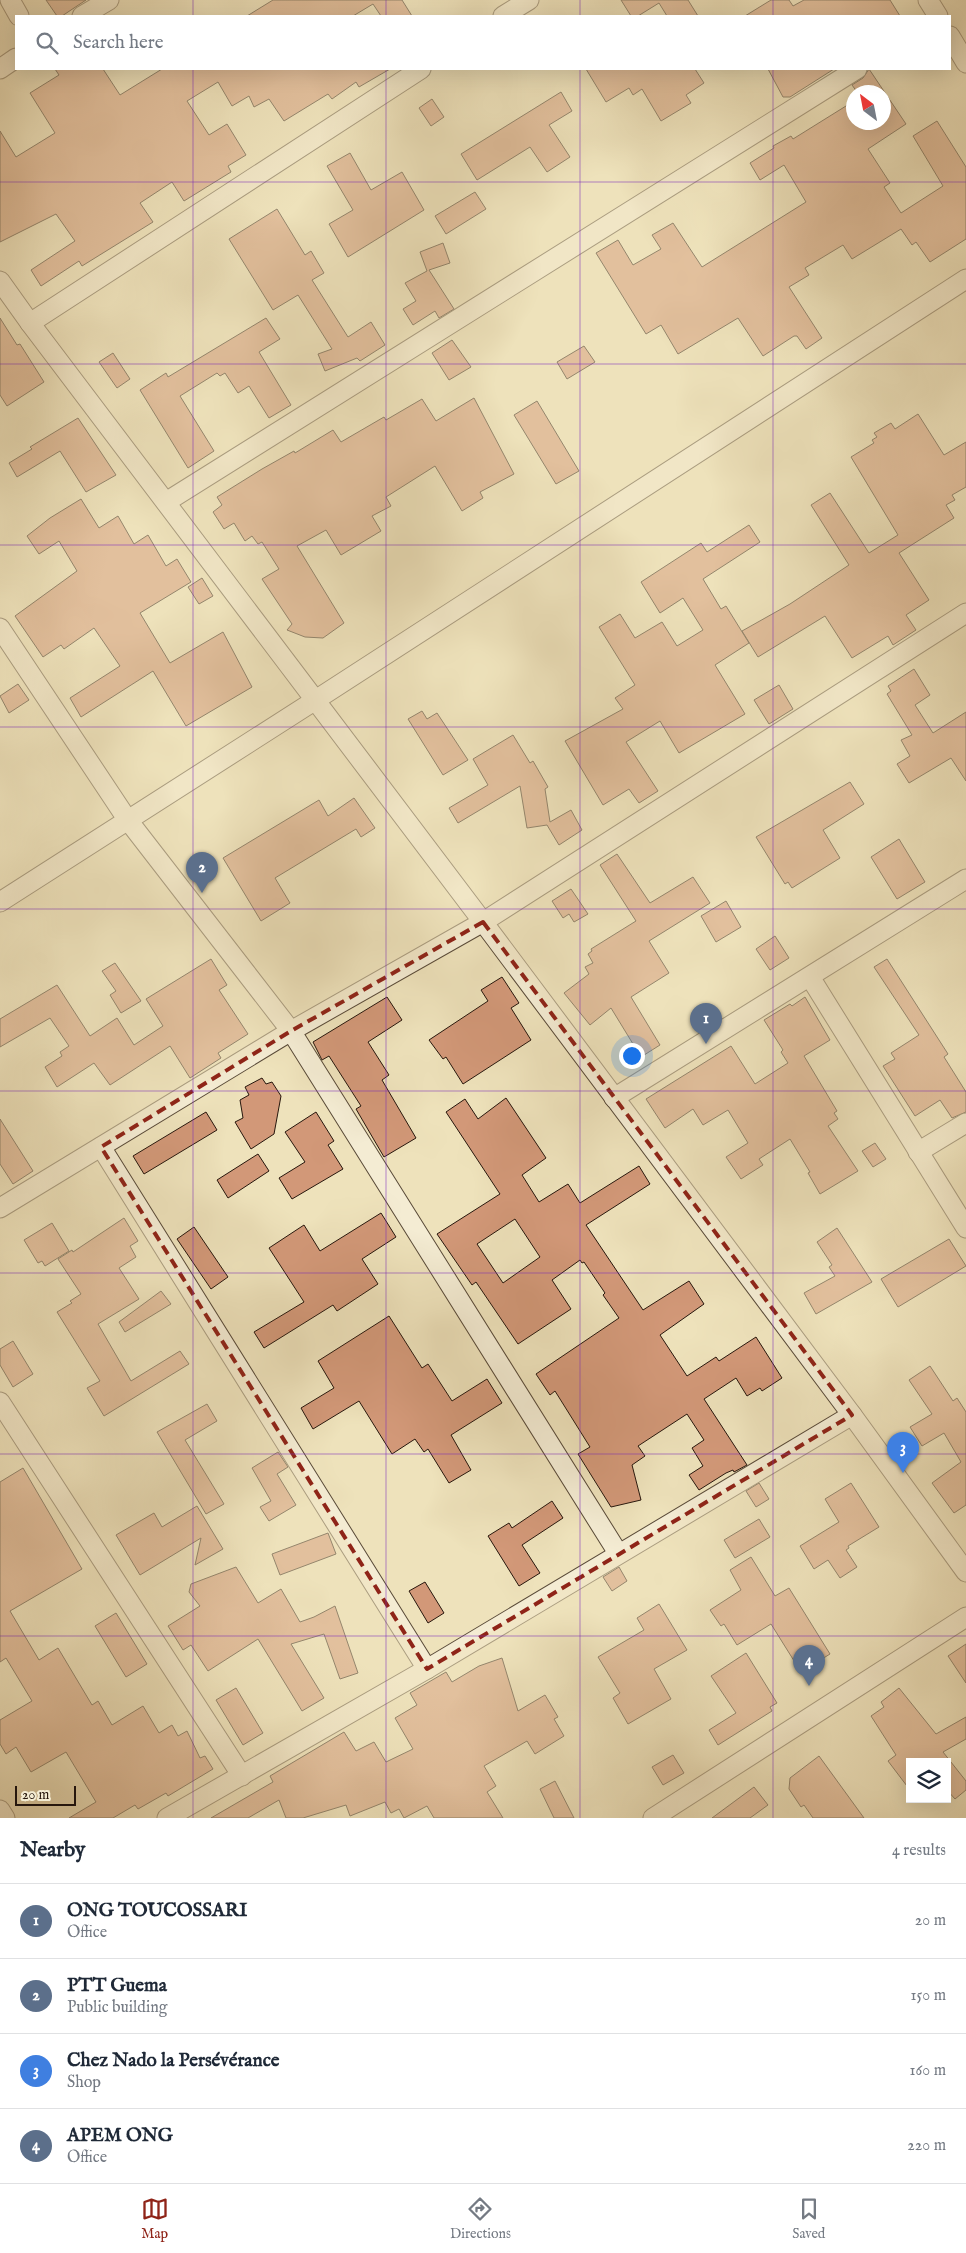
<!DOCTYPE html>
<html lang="en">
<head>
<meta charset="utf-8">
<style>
	body { margin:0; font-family:"IM FELL English",serif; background:#f6f6f7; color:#1f2937 }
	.controls { position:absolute; right:15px; bottom:15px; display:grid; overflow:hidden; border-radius:0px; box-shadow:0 5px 20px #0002 }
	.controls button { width:45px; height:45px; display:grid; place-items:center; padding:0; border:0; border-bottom:1px solid #e0e1e3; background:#fff; color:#1f2937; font:25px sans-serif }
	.compass { position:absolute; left:846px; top:85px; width:45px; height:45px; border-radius:50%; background:#fff; box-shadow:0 5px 20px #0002; rotate:328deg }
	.scale { position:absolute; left:15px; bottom:12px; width:61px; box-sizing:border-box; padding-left:5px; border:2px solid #27170d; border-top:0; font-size:14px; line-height:18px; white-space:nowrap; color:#27170d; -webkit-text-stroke:4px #f4ecd3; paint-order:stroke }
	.you { position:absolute; left:631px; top:1055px; width:18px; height:18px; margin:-12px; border:4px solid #fff; border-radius:50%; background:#1a73e8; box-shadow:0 0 0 8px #1a73e833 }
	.badge { display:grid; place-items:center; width:32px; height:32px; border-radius:50%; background:#8f2418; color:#fff; font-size:16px; font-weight:700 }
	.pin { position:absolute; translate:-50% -41px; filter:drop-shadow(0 1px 2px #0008) }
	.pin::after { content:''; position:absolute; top:26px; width:18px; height:15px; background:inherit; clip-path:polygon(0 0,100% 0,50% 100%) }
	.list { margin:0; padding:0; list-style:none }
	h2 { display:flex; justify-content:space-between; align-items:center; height:65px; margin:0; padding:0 20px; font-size:21px }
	h2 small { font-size:16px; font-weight:400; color:#747a83 }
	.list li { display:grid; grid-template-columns:32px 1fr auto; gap:15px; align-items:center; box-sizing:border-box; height:75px; padding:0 20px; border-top:1px solid #e0e1e3 }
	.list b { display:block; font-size:19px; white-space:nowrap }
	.list p { margin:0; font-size:16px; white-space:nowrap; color:#747a83 }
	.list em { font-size:16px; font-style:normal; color:#747a83 }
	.icon { flex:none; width:28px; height:28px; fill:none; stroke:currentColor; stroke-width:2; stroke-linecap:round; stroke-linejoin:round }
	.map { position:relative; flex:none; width:966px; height:1818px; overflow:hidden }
	.search { position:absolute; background:#fff; box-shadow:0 5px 20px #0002; left:15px; right:15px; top:15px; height:55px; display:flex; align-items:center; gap:12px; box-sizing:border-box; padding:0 18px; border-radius:0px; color:#747a83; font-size:19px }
	.sheet { height:365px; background:#fff }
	nav { display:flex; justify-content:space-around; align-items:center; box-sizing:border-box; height:70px; border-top:1px solid #e0e1e3; background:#fff; font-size:14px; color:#747a83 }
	nav a { display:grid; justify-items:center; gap:2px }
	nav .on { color:#8f2418 }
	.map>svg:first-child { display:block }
</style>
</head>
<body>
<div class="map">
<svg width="966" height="1818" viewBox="0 0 966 1818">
	<rect width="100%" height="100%" fill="#eee2bb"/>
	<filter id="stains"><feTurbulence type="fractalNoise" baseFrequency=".004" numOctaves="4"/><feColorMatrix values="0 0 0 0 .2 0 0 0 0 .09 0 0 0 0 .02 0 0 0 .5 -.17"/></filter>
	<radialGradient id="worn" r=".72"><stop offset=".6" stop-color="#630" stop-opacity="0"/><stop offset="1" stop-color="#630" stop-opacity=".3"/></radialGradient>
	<g fill="#d29878" stroke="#27170d" fill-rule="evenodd">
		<path d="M46,0H86L62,16H57Z"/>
		<path d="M273,0H402L412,16H381L373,4L353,16H247Z"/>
		<path d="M621,0H688L698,16H667L659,3L638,16H631Z"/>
		<path d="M771,0H789L793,6L804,0H890L900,16H745Z"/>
		<path d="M55,69H103L120,95L162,69H390L359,87L356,82L332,99L328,94L284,121L269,99L254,107L249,96L232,106L218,82L187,101L209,135L227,124L246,155L228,166L231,172L184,201L172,182L140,203L153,222L82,266L79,261L41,286L31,270L75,241L56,214L0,242V131L16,157L55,133L30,93L59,75Z"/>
		<path d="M586,69H695L704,83L686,95L691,103L661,121L642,89L633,95L629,88L606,102Z"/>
		<path d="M768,69H834L790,97H783Z"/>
		<path d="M869,69L906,124L868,149L890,183L884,187L901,213L943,186L913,136L937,121L966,167V239L930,262L916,242L912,245L901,229L852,259L843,245L805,268L809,275L789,287L822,338L806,349L797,336H794L763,356L738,318L678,354L661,325L646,334L596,253L618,240L633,265L661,249L652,235L673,223L702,267L806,202L784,165L760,180L750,163L774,148L773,146L791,136L793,139L854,101V122H884V92H857L852,85L863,78Z"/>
		<path d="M561,92L572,111L549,125L570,157L547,172L530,147L477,180L461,154Z"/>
		<path d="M432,99L444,117L431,126L419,108Z"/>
		<path d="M350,153L371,190L402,172L424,210L348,257L329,224L353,210L327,166Z"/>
		<path d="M475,192L486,209L446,234L435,216Z"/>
		<path d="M277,209L305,255L311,251L324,273L312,280L348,337L371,322L385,345L360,361L357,358L325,371L318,354L332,349L298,295L273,310L229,239Z"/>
		<path d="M443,243L450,263L429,270L454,309L439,318L435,311L413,325L403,309L416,301L405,283L427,271L420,252Z"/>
		<path d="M0,318L17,345L20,344L44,382L7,406L0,395Z"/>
		<path d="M266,318L280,339L259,352L291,405L269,418L249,386L238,393L225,373L220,376L217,373L180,396L214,451L188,468L140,390L166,373L168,377Z"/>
		<path d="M452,340L471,367L449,380L432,353Z"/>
		<path d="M584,346L595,362L567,379L557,362Z"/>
		<path d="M113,353L130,379L117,388L99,362Z"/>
		<path d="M474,398L514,474L480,492L483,498L462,511L435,466L386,497L391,506L372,516L381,531L341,555L326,530L297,546L344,623L323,638L305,637L287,630L292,624L262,579L279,569L262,542L258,544L252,536L245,541L234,523L224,529L213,512L222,505L217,497L262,469L294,451L295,453L333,430L341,442L384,417L386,420L422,399L436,421Z"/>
		<path d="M537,401L579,471L556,484L514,415Z"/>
		<path d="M918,414L944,455L966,442V487L952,495L955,500L946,505L954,518L899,553L929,600L906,615L916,630L893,645L888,636L852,658L825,616L758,657L742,631L790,604L849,565L811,505L830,493L869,553L898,535L851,457L874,443L872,440L877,437L874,433L891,423L895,429Z"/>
		<path d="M78,418L116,475L86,492L60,451L17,477L9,463L32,449L30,447Z"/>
		<path d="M81,499L99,528L118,516L134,544L148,535L166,566L177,559L191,582L140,613L170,663L223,632L252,687L186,726L153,671L81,717L70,698L120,666L94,628L64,649L61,645L43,657L15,616L77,571L59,541L39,554L27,536L50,518Z"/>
		<path d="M749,525L760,542L703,579L721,609L726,606L749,643L715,665L745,714L679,753L660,721L626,742L658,791L639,803L629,789L603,805L565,741L623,709L615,698L635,685L599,627L620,614L635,638L662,622L677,646L703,630L683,598L660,613L641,582L701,543L707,552Z"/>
		<path d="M202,578L213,596L199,604L188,587Z"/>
		<path d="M914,669L930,695L915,705L933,733L966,712V781L951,758L909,783L897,764L910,756L901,740L912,735L887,694L891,691L888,686Z"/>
		<path d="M18,684L29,700L9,713L0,696Z"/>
		<path d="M779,685L793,709L769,724L754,700Z"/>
		<path d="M422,711L427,719L437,713L468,760L443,775L408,719Z"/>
		<path d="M513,735L530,763L533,761L548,787L545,789L550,822L571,810L582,830L559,845L547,825L527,828L520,786L458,823L449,808L488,785L473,759Z"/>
		<path d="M850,782L864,804L823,830L840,858L792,888L788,882L785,884L756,837Z"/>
		<path d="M354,798L375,828L361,837L356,829L275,878L290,903L261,921L223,858L319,800L328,816Z"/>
		<path d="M899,839L925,882L897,899L871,857Z"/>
		<path d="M617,854L650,903L693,877L710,903L649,941L669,973L631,997L660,1045L641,1057L611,1008L590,1025L564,993L589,974L585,967L593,963L588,954L592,951L591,949L636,921L600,865Z"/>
		<path d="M571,889L588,914L574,922L569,914L563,918L552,901Z"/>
		<path d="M726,901L741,927L716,942L701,916Z"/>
		<path d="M775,936L789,958L770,970L756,949Z"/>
		<path d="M211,959L227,985L219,990L248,1034L218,1053L221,1058L190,1078L170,1046L110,1085L94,1063L57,1087L45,1067L62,1056L60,1052L69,1046L50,1018L0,1047V1019L57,985L90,1036L117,1018L134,1045L163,1026L146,999Z"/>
		<path d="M887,959L948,1054L944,1057L966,1092V1112L952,1118L940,1100L915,1116L883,1066L895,1059L891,1053L919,1035L874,967Z"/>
		<path d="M115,963L141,1001L121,1013L110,995L116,991L102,971Z"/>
		<path d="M502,977L519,1003L511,1008L531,1040L463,1084L446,1057L443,1059L429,1040L488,1001L481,990Z"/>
		<path d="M387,997L402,1020L368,1042L389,1075L382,1080L416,1138L384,1157L356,1109L361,1106L329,1056L322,1060L313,1042Z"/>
		<path d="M805,997L830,1040L804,1056L837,1111L834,1113L838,1119L828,1126L858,1171L820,1194L808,1173L810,1172L790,1139L759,1159L763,1165L741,1179L726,1157L748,1143L728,1110L703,1125L693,1109L665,1128L646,1099L731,1046L755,1084L788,1063L781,1052L783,1050L764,1020L790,1004L792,1006Z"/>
		<path d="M262,1078L266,1084L272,1082L281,1096L274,1134L251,1149L235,1122L243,1118L240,1100L249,1095L245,1087Z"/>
		<path d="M506,1098L546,1158L522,1175L539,1202L568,1184L580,1203L639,1166L650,1184L586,1225L643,1310L689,1281L704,1304L660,1335L687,1376L716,1357L719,1361L756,1337L782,1378L762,1391L760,1388L747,1396L736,1378L704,1399L747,1465L734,1472L733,1470L726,1473L699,1490L689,1475L703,1466L692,1448L704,1440L687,1414L638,1446L645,1456L632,1465L641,1500L611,1507L578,1454L590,1447L555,1391L550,1395L536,1374L619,1318L603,1295L605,1293L584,1262L582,1263L580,1260L552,1280L571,1309L518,1344L476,1282L472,1285L437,1234L500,1194L446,1112L465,1099L478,1119ZM515,1219L540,1257L503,1283L477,1244Z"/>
		<path d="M206,1112L217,1130L144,1174L133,1156Z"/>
		<path d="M316,1112L334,1141L328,1145L343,1169L292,1199L279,1178L305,1162L285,1132Z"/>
		<path d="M0,1119L33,1171L13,1184L0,1164Z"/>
		<path d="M875,1143L886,1159L873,1167L862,1151Z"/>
		<path d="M258,1154L269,1171L228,1198L217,1180Z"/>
		<path d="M381,1213L396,1237L362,1259L378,1284L337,1311L333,1305L264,1348L254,1332L304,1302L269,1248L304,1225L320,1251Z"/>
		<path d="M124,1218L138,1241L130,1246L136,1257L119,1268L139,1299L98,1324L131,1381L180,1351L189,1364L104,1416L87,1388L100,1381L57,1312L72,1303L70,1301L81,1294L58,1259L72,1250L73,1252Z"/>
		<path d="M52,1223L69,1251L45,1266L42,1261L38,1263L24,1240Z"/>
		<path d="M194,1227L228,1277L211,1289L177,1239Z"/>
		<path d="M837,1228L872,1282L816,1314L804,1293L835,1276L829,1267L832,1265L817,1242Z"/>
		<path d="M949,1239L966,1266L898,1307L881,1279Z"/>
		<path d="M161,1291L171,1304L125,1332L119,1322Z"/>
		<path d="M389,1316L422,1368L428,1364L452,1401L487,1379L502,1403L451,1435L471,1470L449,1483L428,1449L424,1452L415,1439L392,1454L359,1401L313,1429L301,1408L334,1388L318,1361Z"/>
		<path d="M13,1341L33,1374L13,1387L0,1365V1349Z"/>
		<path d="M930,1366L953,1401L957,1398L966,1412V1505L954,1513L932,1483L961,1462L944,1433L922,1446L910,1427L932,1414L909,1380Z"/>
		<path d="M207,1404L217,1421L185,1440L224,1504L206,1514L157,1432Z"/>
		<path d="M278,1452L288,1467L277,1474L296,1505L269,1521L260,1507L271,1501L252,1468Z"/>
		<path d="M23,1468L82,1569L10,1611L39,1660L58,1648L92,1705L98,1701L112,1725L143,1706L159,1733L172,1725L178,1736L187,1731L200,1758L205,1756L213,1769L168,1796L166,1793L138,1809L135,1805L113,1818H69L96,1802L66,1752L31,1772L16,1747L6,1754L0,1744V1720L32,1701L6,1658L0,1662V1482Z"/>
		<path d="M759,1483L769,1499L756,1507L746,1491Z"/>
		<path d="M851,1483L879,1527L848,1546L849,1548L846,1550L857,1567L840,1578L828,1560L814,1569L800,1546L839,1522L825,1499Z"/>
		<path d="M552,1501L563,1518L522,1545L540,1573L519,1586L488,1536L509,1523L512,1528Z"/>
		<path d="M197,1506L223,1549L195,1565L201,1538L140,1575L116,1535L154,1513L162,1527Z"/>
		<path d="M759,1519L770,1537L735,1558L724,1540Z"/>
		<path d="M328,1533L336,1554L280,1575L272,1554Z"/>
		<path d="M751,1557L775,1596L789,1588L830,1654L801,1672L771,1624L737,1645L724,1624L721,1626L710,1610L741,1590L730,1570Z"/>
		<path d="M236,1567L258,1603L281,1589L300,1622L314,1617L335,1606L358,1673L340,1679L324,1634L291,1644L324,1698L302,1711L258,1639L208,1671L191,1645L183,1650L168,1626L200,1606L189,1592L191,1584Z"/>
		<path d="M619,1567L627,1581L612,1591L603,1577Z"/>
		<path d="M425,1582L444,1613L428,1623L409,1591Z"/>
		<path d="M659,1604L687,1650L654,1669L671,1699L628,1724L613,1698L620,1693L598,1657L644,1630L637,1618Z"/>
		<path d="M116,1613L147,1664L126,1677L95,1626Z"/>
		<path d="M966,1644V1683L948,1656Z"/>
		<path d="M746,1653L777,1703L770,1707L772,1711L718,1745L709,1730L736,1713L711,1676Z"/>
		<path d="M502,1658L518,1711L545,1695L558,1717L554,1719L564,1736L535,1754L527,1741L484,1766L496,1786L487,1792L503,1818H434L427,1806L404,1818L399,1809L391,1813L385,1802L350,1816L346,1805L303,1818H286L279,1800L248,1818H211L273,1782L270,1776L344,1732L356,1751L374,1742L386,1762L413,1749L395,1718L417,1705L410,1693L446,1672L452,1682L479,1666Z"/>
		<path d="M236,1688L263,1733L243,1745L216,1700Z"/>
		<path d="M899,1688L936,1734L966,1717V1739L943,1752L966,1781V1790L955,1799L947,1790V1762H910V1790L888,1761L896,1755L871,1716L884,1707L881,1702Z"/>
		<path d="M673,1755L684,1773L663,1785L652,1767Z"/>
		<path d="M819,1756L864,1818H813L804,1805L801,1807L789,1789L790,1778Z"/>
		<path d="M555,1781L574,1818H554L540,1789Z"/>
		<path d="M754,1787L768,1805L750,1818H712Z"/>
	</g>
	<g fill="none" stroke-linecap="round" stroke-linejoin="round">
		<g stroke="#594a38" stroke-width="21">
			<g id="minor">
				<path d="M10,0L19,16"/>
				<path d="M928,0L938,16"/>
				<path d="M82,16L109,0"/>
				<path d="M503,16L529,0"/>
				<path d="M950,36L966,63"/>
				<path d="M0,69L16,58"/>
				<path d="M0,281L30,323L483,922L852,1415L966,1572"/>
				<path d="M30,323L421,69"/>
				<path d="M166,502L857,69"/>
				<path d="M0,628L127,819L291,1031L618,1553"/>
				<path d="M0,902L314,701L966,279"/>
				<path d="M810,977L966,1228"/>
				<path d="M614,1098L966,879"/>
				<path d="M101,1147L427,1669"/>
				<path d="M918,1152L966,1123"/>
				<path d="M0,1208L291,1031L483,922L966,613"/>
				<path d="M0,1402L242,1776"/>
				<path d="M0,1810L5,1818"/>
				<path d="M167,1818L427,1669L852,1415"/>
				<path d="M653,1818L966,1617"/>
			</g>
		</g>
		<use href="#minor" stroke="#f4ecd3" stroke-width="19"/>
	</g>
	<path d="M0 0H966V1818H0ZM483,922L852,1415L427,1669L101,1147L291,1031Z" fill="#eee2bb" fill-opacity=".55" fill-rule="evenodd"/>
	<path fill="none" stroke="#8f2418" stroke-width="4" stroke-dasharray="10 6" stroke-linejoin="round" d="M483,922L852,1415L427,1669L101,1147L291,1031Z"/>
	<path fill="none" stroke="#7b2cbf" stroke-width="1" stroke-opacity="0.55" d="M193,0V16M386,0V16M580,0V16M773,0V16M193,69V1818M386,69V1818M580,69V1818M773,69V1818M0,182H966M0,364H966M0,545H966M0,727H966M0,909H966M0,1091H966M0,1273H966M0,1454H966M0,1636H966"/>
	<rect width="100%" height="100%" filter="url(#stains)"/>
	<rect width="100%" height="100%" fill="url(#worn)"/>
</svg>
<div class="controls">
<button><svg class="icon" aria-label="layers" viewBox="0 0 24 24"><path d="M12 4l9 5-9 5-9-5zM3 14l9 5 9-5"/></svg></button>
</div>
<svg class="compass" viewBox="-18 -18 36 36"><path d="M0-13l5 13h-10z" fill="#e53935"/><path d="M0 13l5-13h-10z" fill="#747a83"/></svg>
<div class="scale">20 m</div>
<div class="you"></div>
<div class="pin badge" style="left:706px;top:1044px;background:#5c6f8a">1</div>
<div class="pin badge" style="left:202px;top:893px;background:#5c6f8a">2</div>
<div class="pin badge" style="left:903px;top:1473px;background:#3f7fe0">3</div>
<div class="pin badge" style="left:809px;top:1686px;background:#5c6f8a">4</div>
<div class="search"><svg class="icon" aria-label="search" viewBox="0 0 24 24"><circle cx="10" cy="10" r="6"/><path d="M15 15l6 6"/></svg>Search here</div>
</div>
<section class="sheet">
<h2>Nearby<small>4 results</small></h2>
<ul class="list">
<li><span class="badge" style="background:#5c6f8a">1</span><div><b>ONG TOUCOSSARI</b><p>Office</p></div><em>20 m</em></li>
<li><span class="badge" style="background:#5c6f8a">2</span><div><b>PTT Guema</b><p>Public building</p></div><em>150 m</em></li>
<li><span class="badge" style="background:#3f7fe0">3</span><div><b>Chez Nado la Persévérance</b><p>Shop</p></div><em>160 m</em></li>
<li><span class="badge" style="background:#5c6f8a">4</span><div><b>APEM ONG</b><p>Office</p></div><em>220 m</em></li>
</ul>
</section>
<nav>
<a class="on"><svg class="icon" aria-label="map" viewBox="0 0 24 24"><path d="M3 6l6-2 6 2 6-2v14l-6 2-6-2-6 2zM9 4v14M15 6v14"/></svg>Map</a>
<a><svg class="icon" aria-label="directions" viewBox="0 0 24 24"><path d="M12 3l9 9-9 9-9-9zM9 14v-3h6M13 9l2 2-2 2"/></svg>Directions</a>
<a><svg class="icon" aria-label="saved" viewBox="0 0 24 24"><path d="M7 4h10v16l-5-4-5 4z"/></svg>Saved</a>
</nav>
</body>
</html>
